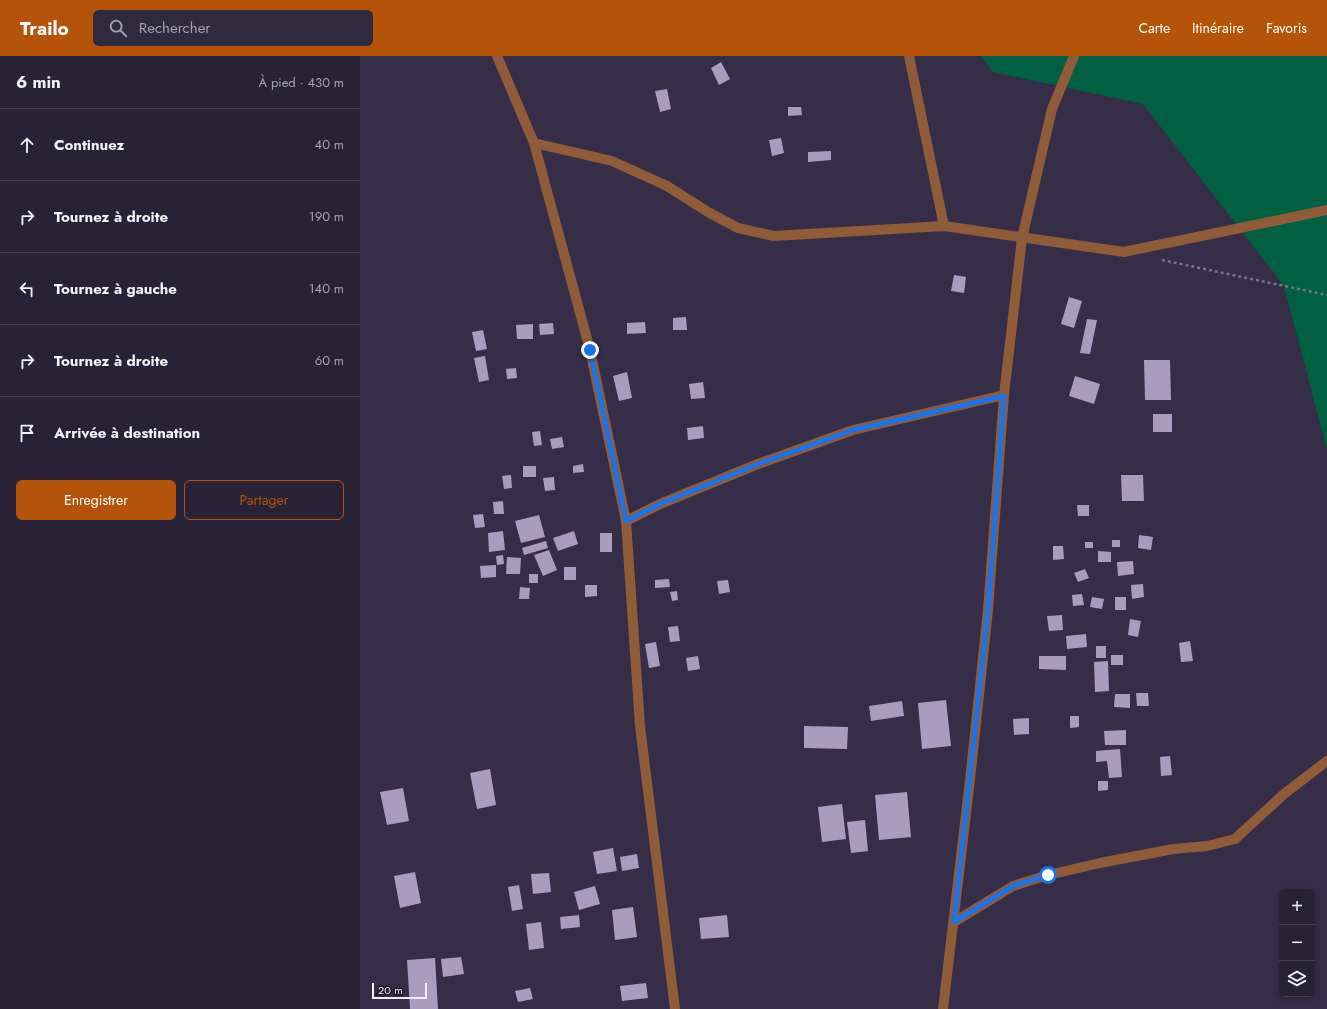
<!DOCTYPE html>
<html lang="fr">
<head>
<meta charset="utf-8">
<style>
	body { margin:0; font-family:Jost,sans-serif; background:#302a3e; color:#f1f3f6 }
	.controls { position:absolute; right:12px; bottom:12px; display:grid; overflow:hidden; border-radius:6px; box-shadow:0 2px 6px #0003 }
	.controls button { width:36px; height:36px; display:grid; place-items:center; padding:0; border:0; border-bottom:1px solid #443f51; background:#282236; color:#f1f3f6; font:20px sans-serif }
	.scale { position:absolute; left:12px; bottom:10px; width:55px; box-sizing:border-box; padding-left:4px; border:2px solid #f3eefd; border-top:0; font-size:11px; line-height:14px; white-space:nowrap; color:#f3eefd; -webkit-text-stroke:3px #1c1824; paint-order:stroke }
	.stop { position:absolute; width:12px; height:12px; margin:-9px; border:3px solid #1a73e8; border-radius:50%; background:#fff }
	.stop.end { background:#1a73e8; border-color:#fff; box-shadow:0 1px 4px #0008 }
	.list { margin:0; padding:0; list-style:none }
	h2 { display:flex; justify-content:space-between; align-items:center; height:52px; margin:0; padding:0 16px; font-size:17px }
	h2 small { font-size:13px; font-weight:400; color:#a5a4ad }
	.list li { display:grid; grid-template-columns:26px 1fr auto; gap:12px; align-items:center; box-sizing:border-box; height:72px; padding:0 16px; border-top:1px solid #443f51 }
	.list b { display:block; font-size:15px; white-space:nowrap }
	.list em { font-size:13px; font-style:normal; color:#a5a4ad }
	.actions { display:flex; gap:8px; padding:12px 16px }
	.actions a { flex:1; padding:9px 0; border:1px solid #b45309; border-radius:6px; text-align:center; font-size:14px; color:#b45309 }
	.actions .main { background:#b45309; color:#fff }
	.icon { flex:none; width:22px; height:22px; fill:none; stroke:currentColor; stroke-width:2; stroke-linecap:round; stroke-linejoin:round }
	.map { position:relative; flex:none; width:967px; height:953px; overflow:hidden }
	header { display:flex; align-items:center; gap:24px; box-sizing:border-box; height:56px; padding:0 20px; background:#b45309; color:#fff }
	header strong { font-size:19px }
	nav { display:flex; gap:22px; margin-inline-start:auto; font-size:14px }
	.search { width:280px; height:36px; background:#302a3e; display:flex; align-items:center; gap:10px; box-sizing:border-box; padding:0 14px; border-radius:6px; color:#a5a4ad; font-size:15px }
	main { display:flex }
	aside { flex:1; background:#282236 }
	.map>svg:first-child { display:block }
</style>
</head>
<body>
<header>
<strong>Trailo</strong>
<div class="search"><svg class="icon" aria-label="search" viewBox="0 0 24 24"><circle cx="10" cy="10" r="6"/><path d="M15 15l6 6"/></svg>Rechercher</div>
<nav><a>Carte</a><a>Itinéraire</a><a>Favoris</a></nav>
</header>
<main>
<aside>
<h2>6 min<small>À pied · 430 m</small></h2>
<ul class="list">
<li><svg class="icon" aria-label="ahead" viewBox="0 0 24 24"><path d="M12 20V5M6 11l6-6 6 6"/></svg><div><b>Continuez</b></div><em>40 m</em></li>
<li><svg class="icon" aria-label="right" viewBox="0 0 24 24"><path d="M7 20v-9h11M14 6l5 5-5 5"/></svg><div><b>Tournez à droite</b></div><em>190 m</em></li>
<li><svg class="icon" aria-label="left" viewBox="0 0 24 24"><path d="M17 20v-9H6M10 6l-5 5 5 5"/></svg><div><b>Tournez à gauche</b></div><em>140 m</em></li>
<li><svg class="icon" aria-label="right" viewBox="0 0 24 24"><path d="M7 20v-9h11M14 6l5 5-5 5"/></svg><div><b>Tournez à droite</b></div><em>60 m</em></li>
<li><svg class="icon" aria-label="arrive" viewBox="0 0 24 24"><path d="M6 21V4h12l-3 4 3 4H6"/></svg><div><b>Arrivée à destination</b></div></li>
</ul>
<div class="actions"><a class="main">Enregistrer</a><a>Partager</a></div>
</aside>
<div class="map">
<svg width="967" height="953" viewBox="0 0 967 953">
	<rect width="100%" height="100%" fill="#362d48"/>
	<path fill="#016041" d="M621,0H967V394L924,230L783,48L633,16Z"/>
	<g fill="#a89dbf">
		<path d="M361,6L370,23L359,29L351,12Z"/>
		<path d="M307,33L311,53L300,56L295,35Z"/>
		<path d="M428,51H441L442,59L428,60Z"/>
		<path d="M421,82L424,97L412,100L409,84Z"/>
		<path d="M471,95V104L448,106V96Z"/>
		<path d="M594,219L606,221L604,237L591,235Z"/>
		<path d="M709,241L722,245L714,272L701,268Z"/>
		<path d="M326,261L327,274H313V262Z"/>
		<path d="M727,263L737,264L730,298L720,297Z"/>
		<path d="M285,266L286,277L267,278V267Z"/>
		<path d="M193,267L194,278L180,279L179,268Z"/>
		<path d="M173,268V283H157L156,269Z"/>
		<path d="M123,274L127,293L116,295L112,276Z"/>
		<path d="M125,300L129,324L119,326L114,302Z"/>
		<path d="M784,304H810L811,344H785Z"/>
		<path d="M156,312L157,322L147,323L146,313Z"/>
		<path d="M267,316L272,342L259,345L253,320Z"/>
		<path d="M715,320L740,328L734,348L709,340Z"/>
		<path d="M343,326L345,342L331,343L329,328Z"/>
		<rect x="793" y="358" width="19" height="18"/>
		<path d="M343,370L344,382L328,384L327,372Z"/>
		<path d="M180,375L182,389L174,390L172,376Z"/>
		<path d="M202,381L204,391L192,393L190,383Z"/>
		<path d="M223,408L224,416L213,417V410Z"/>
		<rect x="163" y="410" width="13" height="11"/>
		<path d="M151,419L152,432L144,433L142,420Z"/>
		<path d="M761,419H783L784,445H762Z"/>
		<path d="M194,421L195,434L185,435L183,422Z"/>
		<path d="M143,445L144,458H134L133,446Z"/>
		<path d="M717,449H729V460H718Z"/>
		<path d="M123,458L125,471L115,472L113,459Z"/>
		<path d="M179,459L185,481L161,487L155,465Z"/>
		<path d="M143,475L145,494L129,496L128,477Z"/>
		<path d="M214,475L218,488L198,495L193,482Z"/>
		<rect x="240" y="477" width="12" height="19"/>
		<path d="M779,479L793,481L791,494L778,492Z"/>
		<rect x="752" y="484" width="8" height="7"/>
		<path d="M186,485L188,492L164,499L162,492Z"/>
		<rect x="725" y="486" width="8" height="6"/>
		<path d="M693,490H703L704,503L693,504Z"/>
		<path d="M189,494L197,514L183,520L174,499Z"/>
		<path d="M738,495L751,496V506H738Z"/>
		<path d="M143,499L144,508L137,509L136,500Z"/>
		<path d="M147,501L161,502L160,518H146Z"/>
		<path d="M773,505L774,518L758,520L757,506Z"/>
		<path d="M136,509V521L121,522L120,510Z"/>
		<rect x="204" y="511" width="12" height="13"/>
		<path d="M725,513L729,522L718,526L714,517Z"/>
		<rect x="169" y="518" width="9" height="9"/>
		<path d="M309,523L310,531L295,532V524Z"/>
		<path d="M368,524L370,536L359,538L357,525Z"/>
		<path d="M783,528L784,541L772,543L771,529Z"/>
		<path d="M225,529H237V540L225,541Z"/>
		<path d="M160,531L170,532L169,543H159Z"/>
		<path d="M317,535L318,544L312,545L310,536Z"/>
		<path d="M722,538L724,549L713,550L712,539Z"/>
		<path d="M732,541L744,543L742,553L730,551Z"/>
		<rect x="755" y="541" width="11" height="13"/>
		<path d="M702,559L703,574L689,575L687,560Z"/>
		<path d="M770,563L781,565L778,581L768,579Z"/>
		<path d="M318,570L320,585L310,586L308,571Z"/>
		<path d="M726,578L727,591L707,593L706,580Z"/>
		<path d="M830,585L833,605L821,606L819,587Z"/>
		<path d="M296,586L300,610L289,612L285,588Z"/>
		<rect x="736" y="590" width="10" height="12"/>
		<rect x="751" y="599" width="12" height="10"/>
		<path d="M338,600L340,613L328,615L326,602Z"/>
		<path d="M679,600H706V614L679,613Z"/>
		<path d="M748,605L749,635L735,636L734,606Z"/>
		<path d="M776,637H788L789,650H777Z"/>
		<path d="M755,638H770V652L754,651Z"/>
		<path d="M586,644L591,690L562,693L558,647Z"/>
		<path d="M542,645L544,660L511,665L509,650Z"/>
		<path d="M710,660H719V671L710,672Z"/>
		<path d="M669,662V678L654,679L653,663Z"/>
		<path d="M444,670L488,671L487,693L444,692Z"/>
		<path d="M766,674V689H745L744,675Z"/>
		<path d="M760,693L762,721L749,722L747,705L736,706V695Z"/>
		<path d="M810,700L812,719L801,720L800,701Z"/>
		<path d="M130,713L136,749L117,753L110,717Z"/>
		<path d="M738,725H748V734L738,735Z"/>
		<path d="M43,732L49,765L27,769L20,736Z"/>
		<path d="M547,736L551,781L519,784L515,739Z"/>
		<path d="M482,748L486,783L462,786L458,751Z"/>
		<path d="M505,764L508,795L491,797L487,766Z"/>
		<path d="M253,792L257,815L237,818L233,796Z"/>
		<path d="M277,798L279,812L262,815L260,801Z"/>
		<path d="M55,816L61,847L40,852L34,820Z"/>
		<path d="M189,817L191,836L173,838L171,818Z"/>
		<path d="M159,829L163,853L152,855L148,831Z"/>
		<path d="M235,830L240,848L219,854L214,836Z"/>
		<path d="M273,851L277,881L255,884L252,854Z"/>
		<path d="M219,859L220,871L201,873L200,861Z"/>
		<path d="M367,859L369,881L341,883L339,862Z"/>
		<path d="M181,866L184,892L169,894L166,868Z"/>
		<path d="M101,901L104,918L83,921L81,903Z"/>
		<path d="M75,902L78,953H50L47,904Z"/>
		<path d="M286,927L288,942L262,945L260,930Z"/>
		<path d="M170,932L173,943L158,946L155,935Z"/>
	</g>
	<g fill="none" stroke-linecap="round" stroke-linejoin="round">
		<path stroke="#7a7389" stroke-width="2.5" stroke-dasharray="3 3" stroke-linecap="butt" d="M802,204L967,239"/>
		<g stroke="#8f5b39" stroke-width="10">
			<path d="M137,0L174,87L230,294L266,465L280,670L315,953"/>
			<path d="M549,0L584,170"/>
			<path d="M174,87L252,105L307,130L348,156L378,172L414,180L584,170L764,196L967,154"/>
			<path d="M266,465L300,448L398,408L493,374L644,339"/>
			<path d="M594,866L653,830L688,819L740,807L813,793L847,790L875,783L924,738L967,705"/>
			<path d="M583,953L610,724L628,554L644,339L662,182L692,53L714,0"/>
		</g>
	</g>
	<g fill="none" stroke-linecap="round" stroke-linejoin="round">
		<path stroke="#1a73e8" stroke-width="5" d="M230,294L266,465L300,448L398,408L493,374L644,340L628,554L594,866L653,830L688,819"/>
	</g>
</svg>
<div class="controls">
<button>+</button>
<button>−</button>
<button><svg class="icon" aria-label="layers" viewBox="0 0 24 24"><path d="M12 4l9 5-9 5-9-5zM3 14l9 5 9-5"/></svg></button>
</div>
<div class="scale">20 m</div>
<div class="stop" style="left:688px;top:819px"></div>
<div class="stop end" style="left:230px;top:294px"></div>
</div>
</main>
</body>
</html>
